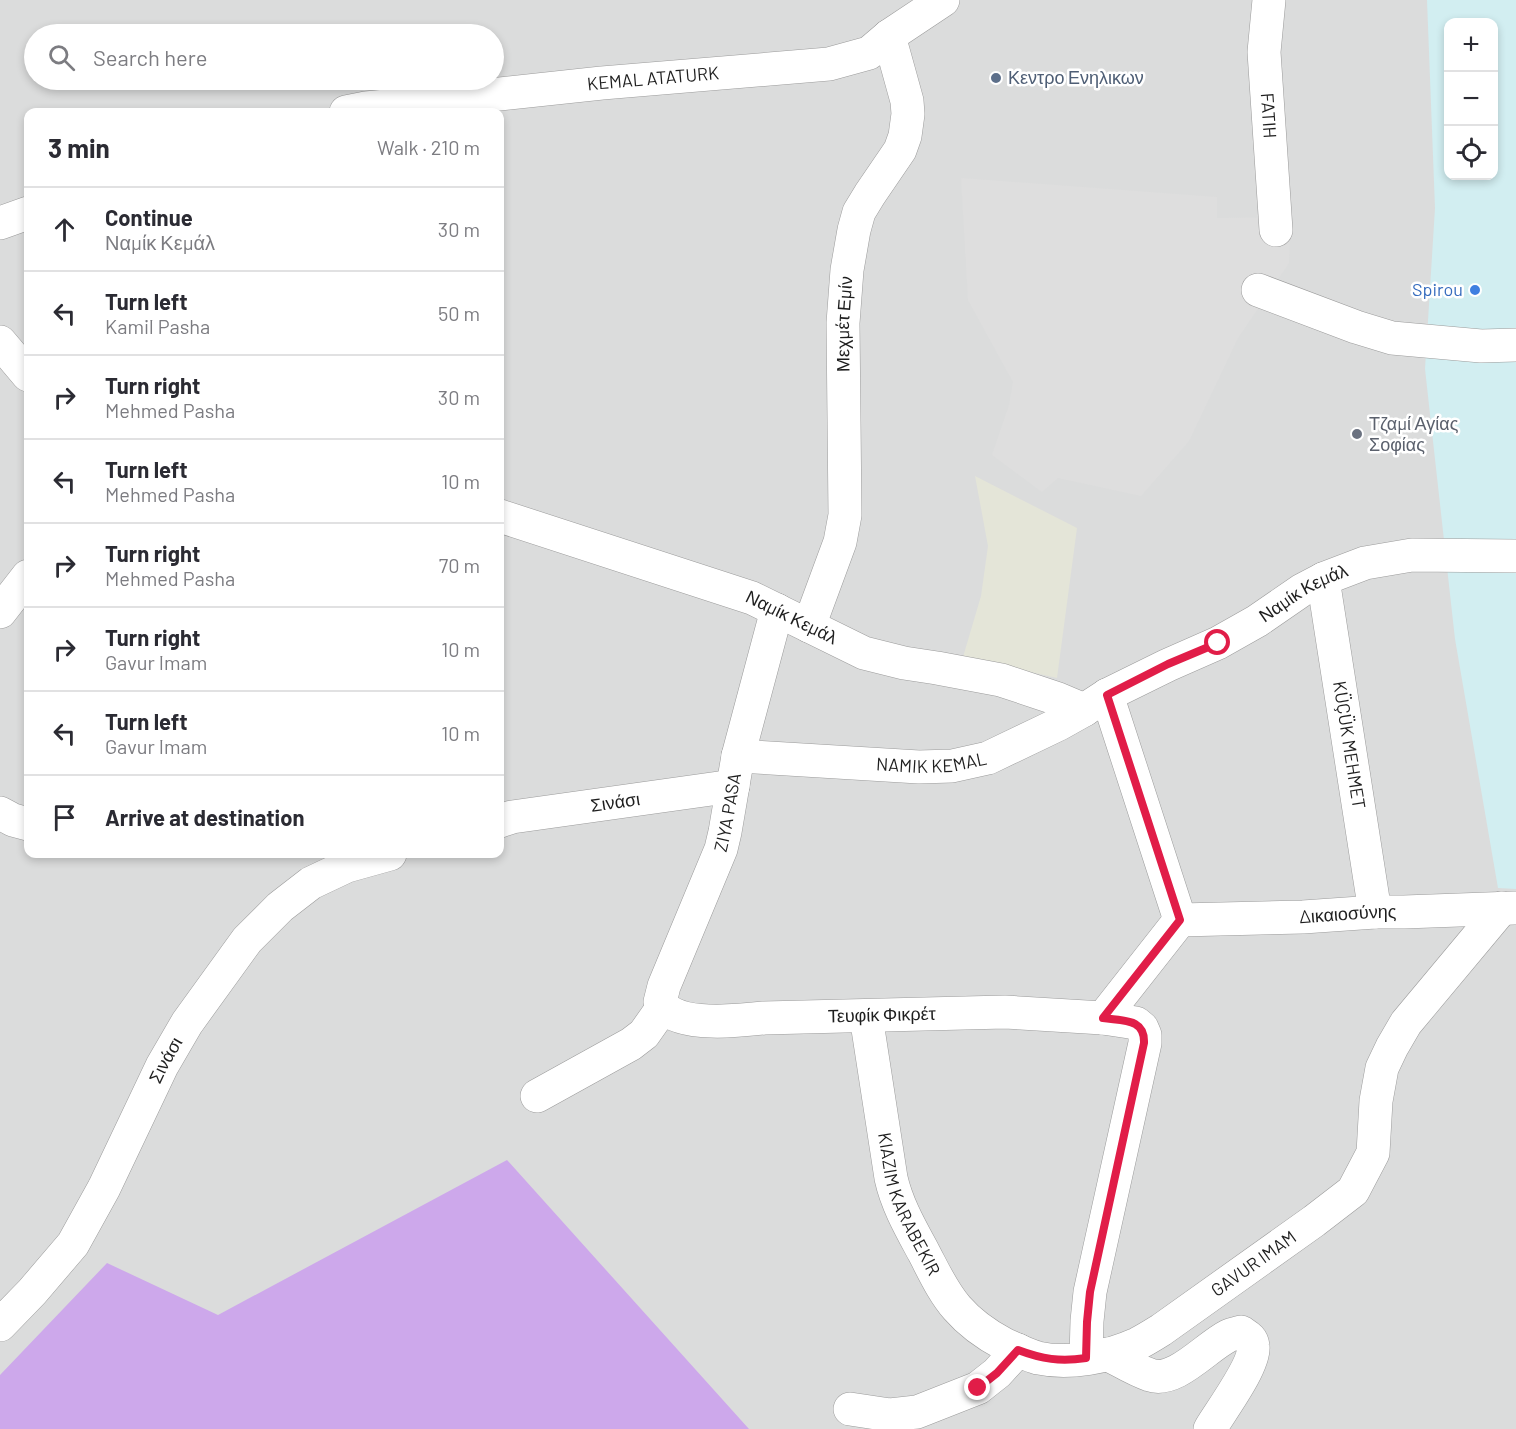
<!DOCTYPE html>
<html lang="en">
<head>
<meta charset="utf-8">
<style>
	body { margin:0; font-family:Barlow,sans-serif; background:#f2f2f3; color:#2b2b33 }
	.controls { position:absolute; right:18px; top:18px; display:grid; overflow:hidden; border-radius:12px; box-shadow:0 3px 9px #0003 }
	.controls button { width:54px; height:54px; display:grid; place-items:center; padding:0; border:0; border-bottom:2px solid #e1e1e2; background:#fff; color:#2b2b33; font:30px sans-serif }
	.stop { position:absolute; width:18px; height:18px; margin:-14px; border:4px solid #e11d48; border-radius:50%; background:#fff }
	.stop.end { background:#e11d48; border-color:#fff; box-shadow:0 2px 6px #0008 }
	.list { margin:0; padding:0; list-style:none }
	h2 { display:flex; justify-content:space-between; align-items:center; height:78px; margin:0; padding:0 24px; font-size:26px }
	h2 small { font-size:20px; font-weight:400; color:#7c7c81 }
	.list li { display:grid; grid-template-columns:39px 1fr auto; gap:18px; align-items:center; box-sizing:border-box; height:84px; padding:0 24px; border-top:2px solid #e1e1e2 }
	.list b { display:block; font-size:22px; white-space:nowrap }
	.list p { margin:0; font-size:20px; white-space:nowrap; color:#7c7c81 }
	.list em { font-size:20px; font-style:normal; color:#7c7c81 }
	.icon { flex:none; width:33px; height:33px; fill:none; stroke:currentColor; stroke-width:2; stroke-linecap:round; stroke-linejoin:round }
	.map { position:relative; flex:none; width:1516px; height:1429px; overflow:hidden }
	.search { position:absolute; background:#fff; box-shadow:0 3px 9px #0003; left:24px; top:24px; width:480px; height:66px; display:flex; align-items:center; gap:15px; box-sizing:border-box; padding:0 21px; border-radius:33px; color:#7c7c81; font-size:22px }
	.panel { position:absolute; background:#fff; box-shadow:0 3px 9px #0003; left:24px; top:108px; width:480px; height:750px; border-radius:12px }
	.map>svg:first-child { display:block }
</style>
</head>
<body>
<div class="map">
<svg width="1516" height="1429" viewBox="0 0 1516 1429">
	<rect width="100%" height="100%" fill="#e3e7ef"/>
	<path fill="#dbdcdc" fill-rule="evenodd" d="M0,0H1516V1429H0ZM1448,22H1494V176H1448ZM34,34H494V80H34ZM28,112H500V854H28Z"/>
	<path fill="#d2eef1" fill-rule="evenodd" d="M1427,0H1516V889L1498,888L1455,639L1425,369L1435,208ZM1448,22H1494V176H1448Z"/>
	<path fill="#cda8eb" d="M507,1160L749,1429H0V1375L107,1263L218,1315Z"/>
	<path fill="#dedede" d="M961,178L1217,197V218L1291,217L1289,263L1238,338L1189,441L1141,496L1058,478L1042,492L992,455L1009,405L1013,382L968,300Z"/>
	<path fill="#e4e5d8" d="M975,476L1077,528L1057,678L963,657L981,596L988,546Z"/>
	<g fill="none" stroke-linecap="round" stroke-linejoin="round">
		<g stroke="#9b9b9b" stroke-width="34">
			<g id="minor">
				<path id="s1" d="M1269,0L1264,52L1276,230"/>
				<path id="s2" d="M346,112L366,108L407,104L602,83L829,64L869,53L889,36L943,0"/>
				<path d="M0,223L28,213"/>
				<path d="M1258,290L1356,327L1392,338L1481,346L1516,345"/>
				<path d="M0,342L28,375"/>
				<path id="s3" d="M500,516L752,598L864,653L904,663L937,668L1001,680L1058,699L1084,710"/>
				<path id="s4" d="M1323,579L1375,912"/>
				<path d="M0,612L28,576"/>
				<path id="s5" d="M809,626L840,542L845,515L843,323L847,270L854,230L859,212L870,194L900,150L905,136L908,114L907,101L889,36"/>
				<path d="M1107,695L1180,920"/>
				<path id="s6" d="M738,756L919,767L952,766L988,758L1059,724L1084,710L1107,695L1168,665L1218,643L1257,621L1302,590L1323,579L1365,563L1412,555L1516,556"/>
				<path d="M0,813L13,820L28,824"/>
				<path id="s7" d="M500,821L512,817L733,786"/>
				<path id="s8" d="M1180,920L1303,917L1375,912H1404L1514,908"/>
				<path id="s9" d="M663,1007C683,1027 738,1021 764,1018L1005,1012L1103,1018L1136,1023L1142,1028L1145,1035V1043L1090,1292L1087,1321L1086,1358"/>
				<path id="s10" d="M663,1007L660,1002L664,986L721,849L725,832L738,756L777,610"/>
				<path id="s11" d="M866,1016L891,1178C897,1205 911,1229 924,1253C934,1272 943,1292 957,1308C970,1323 987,1335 1004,1344C1015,1349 1027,1355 1038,1358C1070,1365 1108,1357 1137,1344C1145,1340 1153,1335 1161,1330L1314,1221L1353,1191L1373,1153L1376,1101L1382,1068L1392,1047L1406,1023L1502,908"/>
				<path d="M1103,1018L1180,920"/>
				<path d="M537,1096L631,1044L644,1034L663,1007"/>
				<path id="s12" d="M0,1325L32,1292L73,1244L104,1188L162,1066L187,1023L247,940L280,907L311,883L347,866L390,854"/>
				<path d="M1107,1354C1121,1361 1135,1370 1150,1375C1175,1384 1206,1347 1228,1336C1232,1334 1237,1333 1241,1332C1247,1336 1252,1338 1253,1346C1256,1364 1220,1412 1210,1429"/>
				<path d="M850,1409L890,1415L917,1412L978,1388L997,1373L1018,1350"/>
			</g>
		</g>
		<use href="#minor" stroke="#fff" stroke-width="33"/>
	</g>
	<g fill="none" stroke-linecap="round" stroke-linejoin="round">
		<path stroke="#e11d48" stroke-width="8" d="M978,1388L997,1373L1018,1350C1042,1359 1060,1362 1086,1358L1087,1322L1090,1292L1144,1043C1145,1018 1123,1021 1103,1018L1180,920L1107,695L1168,664L1218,643"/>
	</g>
	<circle fill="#5c6f8a" stroke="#fff" stroke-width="2" cx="996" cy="78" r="6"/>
	<circle fill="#3f7fe0" stroke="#fff" stroke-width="2" cx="1475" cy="290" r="6"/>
	<circle fill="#6b7280" stroke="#fff" stroke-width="2" cx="1357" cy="434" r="6"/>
	<g text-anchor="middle" stroke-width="5" stroke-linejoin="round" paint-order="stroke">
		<g font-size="18" fill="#4e5e75" stroke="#fff" text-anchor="start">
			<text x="1008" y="84">Κεντρο Ενηλικων</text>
		</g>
		<g font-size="18" fill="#1e1e1e" stroke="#fff">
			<text dy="6" stroke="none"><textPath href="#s2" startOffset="309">KEMAL ATATURK</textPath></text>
			<text dy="6" stroke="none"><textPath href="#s1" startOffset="116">FATIH</textPath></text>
			<text dy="6" stroke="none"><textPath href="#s5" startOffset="308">Μεχμέτ Εμίν</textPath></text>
			<text dy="6" stroke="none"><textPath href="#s6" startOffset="608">Ναμίκ Κεμάλ</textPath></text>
			<text dy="6" stroke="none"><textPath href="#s3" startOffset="309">Ναμίκ Κεμάλ</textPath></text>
			<text dy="6" stroke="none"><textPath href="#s4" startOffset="168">KÜÇÜK MEHMET</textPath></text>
			<text dy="6" stroke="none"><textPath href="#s6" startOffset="194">NAMIK KEMAL</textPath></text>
			<text dy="6" stroke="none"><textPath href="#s7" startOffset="117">Σινάσι</textPath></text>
			<text dy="6" stroke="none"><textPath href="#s10" startOffset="208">ZIYA PASA</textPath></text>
			<text dy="6" stroke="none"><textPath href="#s8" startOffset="168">Δικαιοσύνης</textPath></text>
			<text dy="6" stroke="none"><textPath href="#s9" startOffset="222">Τευφίκ Φικρέτ</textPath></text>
			<text dy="6" stroke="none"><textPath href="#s12" startOffset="315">Σινάσι</textPath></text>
			<text dy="6" stroke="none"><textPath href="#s11" startOffset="194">KIAZIM KARABEKIR</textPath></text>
			<text dy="6" stroke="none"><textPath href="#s11" startOffset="650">GAVUR IMAM</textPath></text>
		</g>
		<g font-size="18" fill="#366cbe" stroke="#fff" text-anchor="end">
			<text x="1463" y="296">Spirou</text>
		</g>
		<g font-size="18" fill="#5b616d" stroke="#fff" text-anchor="start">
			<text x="1369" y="430">Τζαμί Αγίας<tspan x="1369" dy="21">Σοφίας</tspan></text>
		</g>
	</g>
</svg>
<div class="controls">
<button>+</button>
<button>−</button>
<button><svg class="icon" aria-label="locate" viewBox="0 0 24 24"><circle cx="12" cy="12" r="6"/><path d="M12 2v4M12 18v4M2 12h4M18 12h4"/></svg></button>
</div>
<div class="stop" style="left:1218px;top:643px"></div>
<div class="stop end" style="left:978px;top:1388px"></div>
<div class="search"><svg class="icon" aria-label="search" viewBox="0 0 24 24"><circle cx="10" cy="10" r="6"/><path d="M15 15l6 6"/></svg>Search here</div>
<section class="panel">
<h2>3 min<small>Walk · 210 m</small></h2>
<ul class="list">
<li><svg class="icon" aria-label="ahead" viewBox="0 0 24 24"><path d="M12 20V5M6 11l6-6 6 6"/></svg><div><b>Continue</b><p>Ναμίκ Κεμάλ</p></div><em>30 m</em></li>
<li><svg class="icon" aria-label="left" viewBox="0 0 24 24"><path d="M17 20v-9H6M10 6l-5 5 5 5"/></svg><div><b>Turn left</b><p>Kamil Pasha</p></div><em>50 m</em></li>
<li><svg class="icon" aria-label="right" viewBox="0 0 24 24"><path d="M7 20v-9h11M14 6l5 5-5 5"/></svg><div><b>Turn right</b><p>Mehmed Pasha</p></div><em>30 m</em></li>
<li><svg class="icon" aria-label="left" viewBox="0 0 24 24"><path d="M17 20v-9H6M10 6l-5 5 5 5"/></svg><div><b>Turn left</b><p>Mehmed Pasha</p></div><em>10 m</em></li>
<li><svg class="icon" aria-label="right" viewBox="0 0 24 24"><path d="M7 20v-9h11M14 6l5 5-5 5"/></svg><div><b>Turn right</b><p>Mehmed Pasha</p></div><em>70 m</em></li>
<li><svg class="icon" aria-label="right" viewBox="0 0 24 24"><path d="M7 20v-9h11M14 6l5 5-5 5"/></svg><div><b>Turn right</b><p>Gavur Imam</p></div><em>10 m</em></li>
<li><svg class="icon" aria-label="left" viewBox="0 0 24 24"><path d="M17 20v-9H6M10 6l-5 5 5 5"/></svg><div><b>Turn left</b><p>Gavur Imam</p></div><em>10 m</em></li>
<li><svg class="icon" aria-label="arrive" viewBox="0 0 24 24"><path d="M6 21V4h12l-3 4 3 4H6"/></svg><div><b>Arrive at destination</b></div></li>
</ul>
</section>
</div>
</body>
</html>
